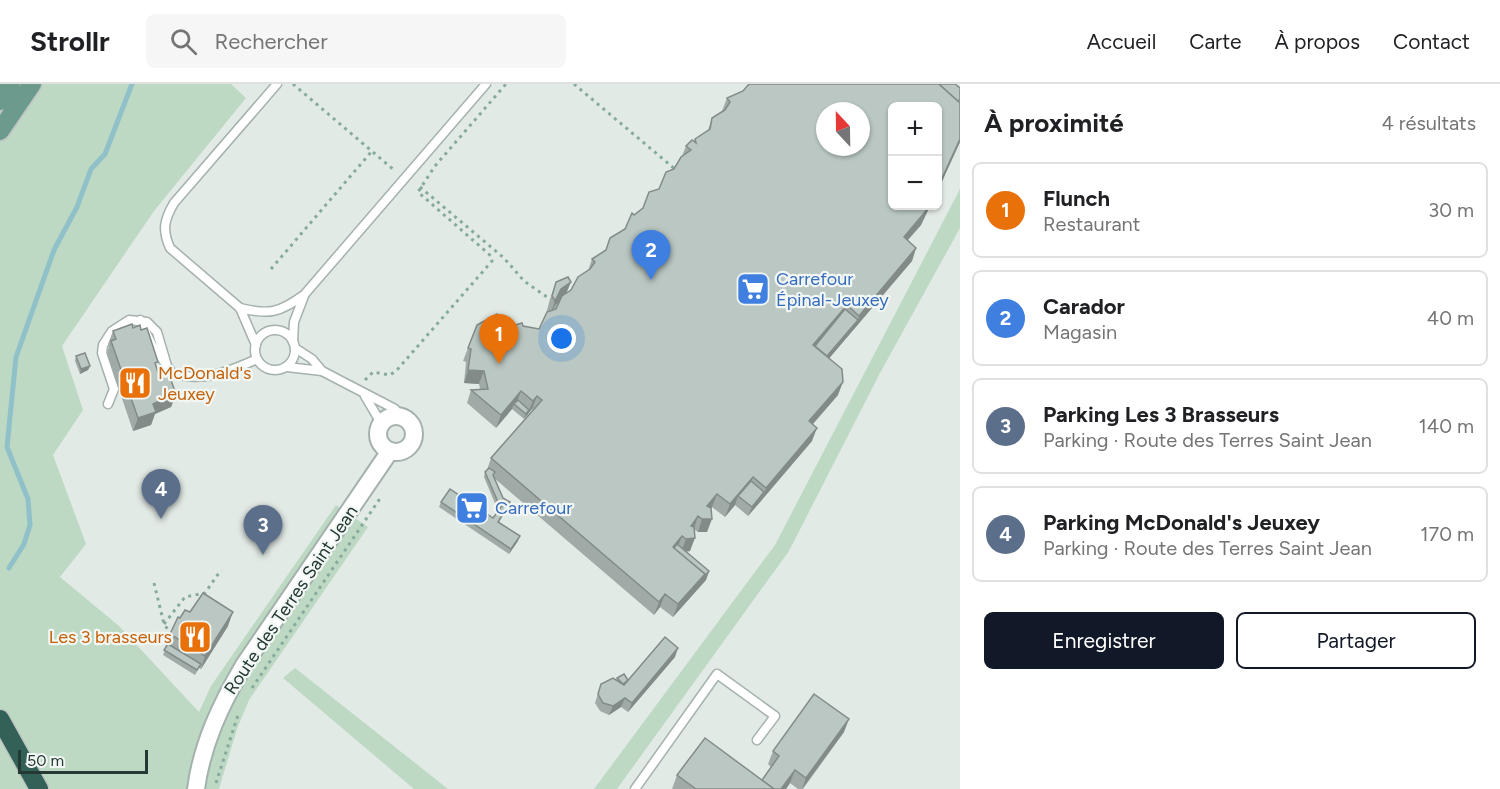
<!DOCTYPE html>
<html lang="fr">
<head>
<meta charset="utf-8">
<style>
	body { margin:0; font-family:Figtree,sans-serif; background:#f6f6f6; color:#202124 }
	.controls { position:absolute; right:18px; top:18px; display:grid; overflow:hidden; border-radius:9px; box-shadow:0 2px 4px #0004 }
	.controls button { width:54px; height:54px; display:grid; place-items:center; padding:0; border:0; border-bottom:2px solid #e0e0e0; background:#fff; color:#202124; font:30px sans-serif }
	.compass { position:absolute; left:816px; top:18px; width:54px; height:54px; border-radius:50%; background:#fff; box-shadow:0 2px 4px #0004; rotate:338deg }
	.scale { position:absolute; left:18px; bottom:15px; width:130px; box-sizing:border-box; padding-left:6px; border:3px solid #243933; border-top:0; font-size:16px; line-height:21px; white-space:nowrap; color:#243933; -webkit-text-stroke:4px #f2f7f4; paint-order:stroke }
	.you { position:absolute; left:562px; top:255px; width:21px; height:21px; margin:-15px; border:4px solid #fff; border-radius:50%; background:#1a73e8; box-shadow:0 0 0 9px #1a73e833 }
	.badge { display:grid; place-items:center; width:39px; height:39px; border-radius:50%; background:#111827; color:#fff; font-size:20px; font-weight:700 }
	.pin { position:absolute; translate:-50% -50px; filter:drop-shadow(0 2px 3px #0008) }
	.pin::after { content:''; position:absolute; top:32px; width:21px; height:18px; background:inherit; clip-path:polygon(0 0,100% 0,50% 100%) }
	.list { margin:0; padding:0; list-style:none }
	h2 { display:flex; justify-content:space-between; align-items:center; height:78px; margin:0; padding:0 24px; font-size:26px }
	h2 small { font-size:20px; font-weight:400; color:#757577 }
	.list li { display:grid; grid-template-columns:39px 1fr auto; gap:18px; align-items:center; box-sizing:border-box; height:96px; margin:0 12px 12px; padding:0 12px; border:2px solid #e0e0e0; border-radius:9px }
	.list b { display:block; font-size:22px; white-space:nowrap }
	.list p { margin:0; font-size:20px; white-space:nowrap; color:#757577 }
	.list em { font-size:20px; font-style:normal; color:#757577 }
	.actions { display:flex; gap:12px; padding:18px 24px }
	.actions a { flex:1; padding:14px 0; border:2px solid #111827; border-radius:9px; text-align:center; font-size:21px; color:#111827 }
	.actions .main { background:#111827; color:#fff }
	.icon { flex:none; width:33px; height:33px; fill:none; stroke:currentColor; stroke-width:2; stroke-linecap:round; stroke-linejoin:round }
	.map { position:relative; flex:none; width:960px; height:705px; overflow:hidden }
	header { display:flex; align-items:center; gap:36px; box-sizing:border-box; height:84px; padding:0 30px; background:#fff; border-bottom:2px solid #e0e0e0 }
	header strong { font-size:28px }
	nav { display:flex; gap:33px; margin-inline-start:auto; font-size:21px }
	.search { width:420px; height:54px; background:#f6f6f6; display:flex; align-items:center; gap:15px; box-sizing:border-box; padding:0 21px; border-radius:9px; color:#757577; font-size:22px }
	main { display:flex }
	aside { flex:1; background:#fff }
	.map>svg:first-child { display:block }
</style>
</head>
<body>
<header>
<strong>Strollr</strong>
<div class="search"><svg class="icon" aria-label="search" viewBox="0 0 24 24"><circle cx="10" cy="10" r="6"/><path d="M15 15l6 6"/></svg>Rechercher</div>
<nav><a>Accueil</a><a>Carte</a><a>À propos</a><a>Contact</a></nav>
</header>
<main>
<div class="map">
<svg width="960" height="705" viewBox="0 0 960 705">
	<rect width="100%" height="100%" fill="#e2eae6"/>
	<g fill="#bdd9c4">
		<path d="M0,0H231L246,14L154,127L62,262L83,326L53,371L86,460L60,493L119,542L199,628L211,602L336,421L368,443L249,616L237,645L219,705H0Z"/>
		<path d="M960,105V144L880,289L789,467L617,705H594L775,461Z"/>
		<path d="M295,584L448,705H414L283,594Z"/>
	</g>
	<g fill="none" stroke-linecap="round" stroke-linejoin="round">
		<path stroke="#90c1c9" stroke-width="5" d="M9,484L24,460L30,441L28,415L7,363L16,273L54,166L77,123L91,85L105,70L132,0"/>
		<g stroke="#a5b1ad" stroke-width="11">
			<g id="lane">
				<path d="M240,224C269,231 279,229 304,211L486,0"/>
				<path d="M140,236L152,261L165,279"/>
				<circle cx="275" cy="266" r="20"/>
				<path d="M293,258L294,238L304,212"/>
				<path d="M256,261L240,224L170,164C162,146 164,136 174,119L277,0"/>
				<path d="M295,264L312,275L322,287L395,325L399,332"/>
				<path d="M287,283L322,287"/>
				<path d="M365,312L381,339"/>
				<path d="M108,320L114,305L102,269L103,261L112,247L129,236L147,238L157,248L167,282L172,289C205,299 227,288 257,275"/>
				<path d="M635,705L717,590L775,632L757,656"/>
			</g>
		</g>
		<g stroke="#a5b1ad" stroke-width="20">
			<g id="street">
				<circle cx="396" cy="350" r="18"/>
				<path d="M196,705C202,660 221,620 244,581L390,367"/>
			</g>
		</g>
		<g stroke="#bdc4c2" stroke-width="21">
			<g id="primary">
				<path d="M0,17L11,0"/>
				<path d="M0,47L32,0"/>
			</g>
		</g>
		<g stroke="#bdc4c2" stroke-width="21">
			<path id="highway" d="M0,635L39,705"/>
		</g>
		<g stroke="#86aa9e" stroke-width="3" stroke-dasharray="3 4.5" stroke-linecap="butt">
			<path d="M293,0L394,86"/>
			<path d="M574,0L676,86"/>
			<path d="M420,103L504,174L524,197L550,215"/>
			<path d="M271,185L372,67"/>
			<path d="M365,296L373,288L390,291L397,286L492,177L491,172L418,108L435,82L506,0"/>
			<path d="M154,499L164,540L171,550"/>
			<path d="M164,540L185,513L205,509L221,486"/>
			<path d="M252,604L381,413"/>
			<path d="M216,699L238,631"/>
		</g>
		<use href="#lane" stroke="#fff" stroke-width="8"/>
		<use href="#street" stroke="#fff" stroke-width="16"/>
		<use href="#primary" stroke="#6c9a8d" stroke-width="18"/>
		<use href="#highway" stroke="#346157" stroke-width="18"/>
	</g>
	<g fill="#a0aba7">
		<path d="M960,4V58L938,106V22L892,122H930L921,141L907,157L916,164L912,177L829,274L838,311L813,340L812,357L748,432L735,421L725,433L712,423L711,424L707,448H698L695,446L690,467L686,468L709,487L706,496L673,533L660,523L654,531L494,394L503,414L510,418L509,423L499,438L518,457L509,470L439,423L441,418L493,434L500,425L496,422L484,393L485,388L487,386L491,374L533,326L532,325L524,335L512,325L496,344L467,319L471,306L480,305L479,300L464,299L466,278L463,277L468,264L506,244L523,242L539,245L546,230L550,215L556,198L567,209L571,206L588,187L592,175L606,166L625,145L634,131L643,124L659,105L674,85L682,72L686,62L694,58L695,55L708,46L712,34L722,27L727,14Z"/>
		<path d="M133,244L159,291L176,310L171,323L155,330L151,341L133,347L107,270L109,262L108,260L113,247Z"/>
		<path d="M76,272L90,282L88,286L80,290L75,277Z"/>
		<path d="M190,528L228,542L201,585L199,584L195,591L163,571L166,563H165L170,550L180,534Z"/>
		<path d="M675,573L628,628L621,623L609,631L600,627L595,619L601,600L616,596L617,594L628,596Z"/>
		<path d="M844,648L803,705H798L790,699L786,705H672L677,691L762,696L771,683L768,680L773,667Z"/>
	</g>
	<g fill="#828b88">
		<path d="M960,55V58L938,106V103Z"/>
		<path d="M929,122H930L921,141L899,166L904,153Z"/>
		<path d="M916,164L912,177L821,284L824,275L858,236L859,232Z"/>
		<path d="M571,198L564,215L555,221L549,234L555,217L561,205Z"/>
		<path d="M847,221L842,234L814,267L813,261Z"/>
		<path d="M90,282L88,286L80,290L81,285Z"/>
		<path d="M468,286L484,287L479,300L464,299Z"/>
		<path d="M843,298L838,311L804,350L809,337Z"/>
		<path d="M521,307L516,320H514L512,325L496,344L501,331Z"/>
		<path d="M176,310L171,323L155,330L151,341L133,347L138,334L153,320Z"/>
		<path d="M537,312L532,325L524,335L526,330L529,326L533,317Z"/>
		<path d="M817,344L812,357L761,417L766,404Z"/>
		<path d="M753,393L748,406L738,412L735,421L725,433L730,420Z"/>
		<path d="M764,408L761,417L748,432L752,423Z"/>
		<path d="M717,410L712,423L702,435L707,422Z"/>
		<path d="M698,432L694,445L695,454L690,467L681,468L691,442Z"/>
		<path d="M702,435H712L707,448H698Z"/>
		<path d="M520,452L518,457L509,470L511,465Z"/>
		<path d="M682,452L677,465L673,463Z"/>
		<path d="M709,487L706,496L673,533L678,520L705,490Z"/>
		<path d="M665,510L660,523L654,531L659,518Z"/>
		<path d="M233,528L228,542L201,585L205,572Z"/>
		<path d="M678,564L675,573L628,628L632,619Z"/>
		<path d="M625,614L621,623L609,631L613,622Z"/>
		<path d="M849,635L844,648L802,705L806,694Z"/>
		<path d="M795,686L790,699L786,705H781Z"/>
	</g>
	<g fill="#bac7c2" stroke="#828b88" stroke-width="1.5" fill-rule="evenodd">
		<path d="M749,0H939L960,19V55L938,103V22H892V122H929L925,128L904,153L916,164L859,232L847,221L813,261L842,285L843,298L809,337L817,344L766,404L753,393L730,420L717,410L707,422L711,424L712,435H702L698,432L691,442L694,443L695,454L686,455L682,452L673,463L705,490L678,520L665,510L659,518L491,374L542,316L537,312L533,317L521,307L501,331L471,306L488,305L484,287L468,286L471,265L468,264L477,241L497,230L506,244L522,239L523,242L539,245L547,228L556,225L562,212L571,206L578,193L590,185L595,178L592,175L606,166L610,154L625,145L632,129L634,131L643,124L649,108L659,105L666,88L674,85L681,73L691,66L686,62L692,56L696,59L695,55L710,45L712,34L725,26L730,18L727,14L743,7ZM825,27H861V63H825Z"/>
		<path d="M939,0H955L960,4V15L958,17Z"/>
		<path d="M568,193L571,198L561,205L555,217L552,212L556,198Z"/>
		<path d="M845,225L858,236L827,272L815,262Z"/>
		<path d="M132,240L133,244L140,241L141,246L147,244L158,278L155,279L159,291L168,288L176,310L153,320L156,328L138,334L111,257L116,255L113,247Z"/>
		<path d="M85,269L90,282L81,285L76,272Z"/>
		<path d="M518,316L529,326L526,330L514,320Z"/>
		<path d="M489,384L495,388L493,391L503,414L510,418L498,438L520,452L511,465L441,418L450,405L493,434L502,422L498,418L485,388Z"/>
		<path d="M751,397L764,408L752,423L738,412Z"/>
		<path d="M677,460L709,487L703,494L705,490L674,464Z"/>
		<path d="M203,509L233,528L205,572L170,550L178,533L180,534L185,526L190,528Z"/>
		<path d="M665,553L678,564L632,619L625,614L613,622L603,619L598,610L601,600L613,594L624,601Z"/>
		<path d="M168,560L201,580L197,586L164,566Z"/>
		<path d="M624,590L628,596L623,600L617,594Z"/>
		<path d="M814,610L849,635L806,694L795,686L781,705H774L762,696L779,672L773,667Z"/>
		<path d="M705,654L774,705H696L677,691Z"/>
	</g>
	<defs>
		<g id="supermarket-square" transform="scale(1.725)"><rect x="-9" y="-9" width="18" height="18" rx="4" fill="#3f7fe0" stroke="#f2f7f4"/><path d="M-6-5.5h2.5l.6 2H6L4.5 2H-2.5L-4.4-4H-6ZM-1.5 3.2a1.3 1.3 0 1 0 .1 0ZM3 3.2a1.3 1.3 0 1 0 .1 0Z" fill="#fff"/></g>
		<g id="restaurant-square" transform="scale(1.725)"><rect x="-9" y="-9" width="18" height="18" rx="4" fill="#e8710a" stroke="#f2f7f4"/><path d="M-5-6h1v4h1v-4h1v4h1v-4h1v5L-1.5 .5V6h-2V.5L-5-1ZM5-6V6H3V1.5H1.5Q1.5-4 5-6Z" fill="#fff"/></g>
	</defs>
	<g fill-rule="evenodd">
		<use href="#supermarket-square" x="753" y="205"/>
		<use href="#restaurant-square" x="135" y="299"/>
		<use href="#supermarket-square" x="472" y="424"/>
		<use href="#restaurant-square" x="195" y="553"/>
	</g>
	<g text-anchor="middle" stroke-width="4.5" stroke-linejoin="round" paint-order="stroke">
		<g font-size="18" fill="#366cbe" stroke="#f2f7f4" text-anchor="start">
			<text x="776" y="201">Carrefour<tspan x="776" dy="21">Épinal-Jeuxey</tspan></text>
			<text x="495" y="430">Carrefour</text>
		</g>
		<g font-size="18" fill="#c56008" stroke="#f2f7f4" text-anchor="start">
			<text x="158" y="295">McDonald's<tspan x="158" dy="21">Jeuxey</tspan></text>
			<text x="172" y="559" text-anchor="end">Les 3 brasseurs</text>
		</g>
		<g font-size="18" fill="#243933" stroke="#f2f7f4">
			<text transform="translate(291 516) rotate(-56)" y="6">Route des Terres Saint Jean</text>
		</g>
	</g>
</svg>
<div class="controls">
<button>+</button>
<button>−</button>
</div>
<svg class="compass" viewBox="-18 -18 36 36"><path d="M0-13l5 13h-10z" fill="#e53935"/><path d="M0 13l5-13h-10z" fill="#757577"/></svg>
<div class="scale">50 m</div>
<div class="you"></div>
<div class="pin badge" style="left:499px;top:280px;background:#e8710a">1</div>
<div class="pin badge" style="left:651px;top:196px;background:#3f7fe0">2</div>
<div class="pin badge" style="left:263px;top:471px;background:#5c6f8a">3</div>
<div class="pin badge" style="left:161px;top:435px;background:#5c6f8a">4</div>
</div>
<aside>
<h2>À proximité<small>4 résultats</small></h2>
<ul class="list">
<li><span class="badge" style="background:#e8710a">1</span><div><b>Flunch</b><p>Restaurant</p></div><em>30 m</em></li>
<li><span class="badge" style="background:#3f7fe0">2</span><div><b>Carador</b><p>Magasin</p></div><em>40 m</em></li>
<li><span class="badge" style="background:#5c6f8a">3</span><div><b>Parking Les 3 Brasseurs</b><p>Parking · Route des Terres Saint Jean</p></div><em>140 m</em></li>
<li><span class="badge" style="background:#5c6f8a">4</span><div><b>Parking McDonald's Jeuxey</b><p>Parking · Route des Terres Saint Jean</p></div><em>170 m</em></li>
</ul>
<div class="actions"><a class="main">Enregistrer</a><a>Partager</a></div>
</aside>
</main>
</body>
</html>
